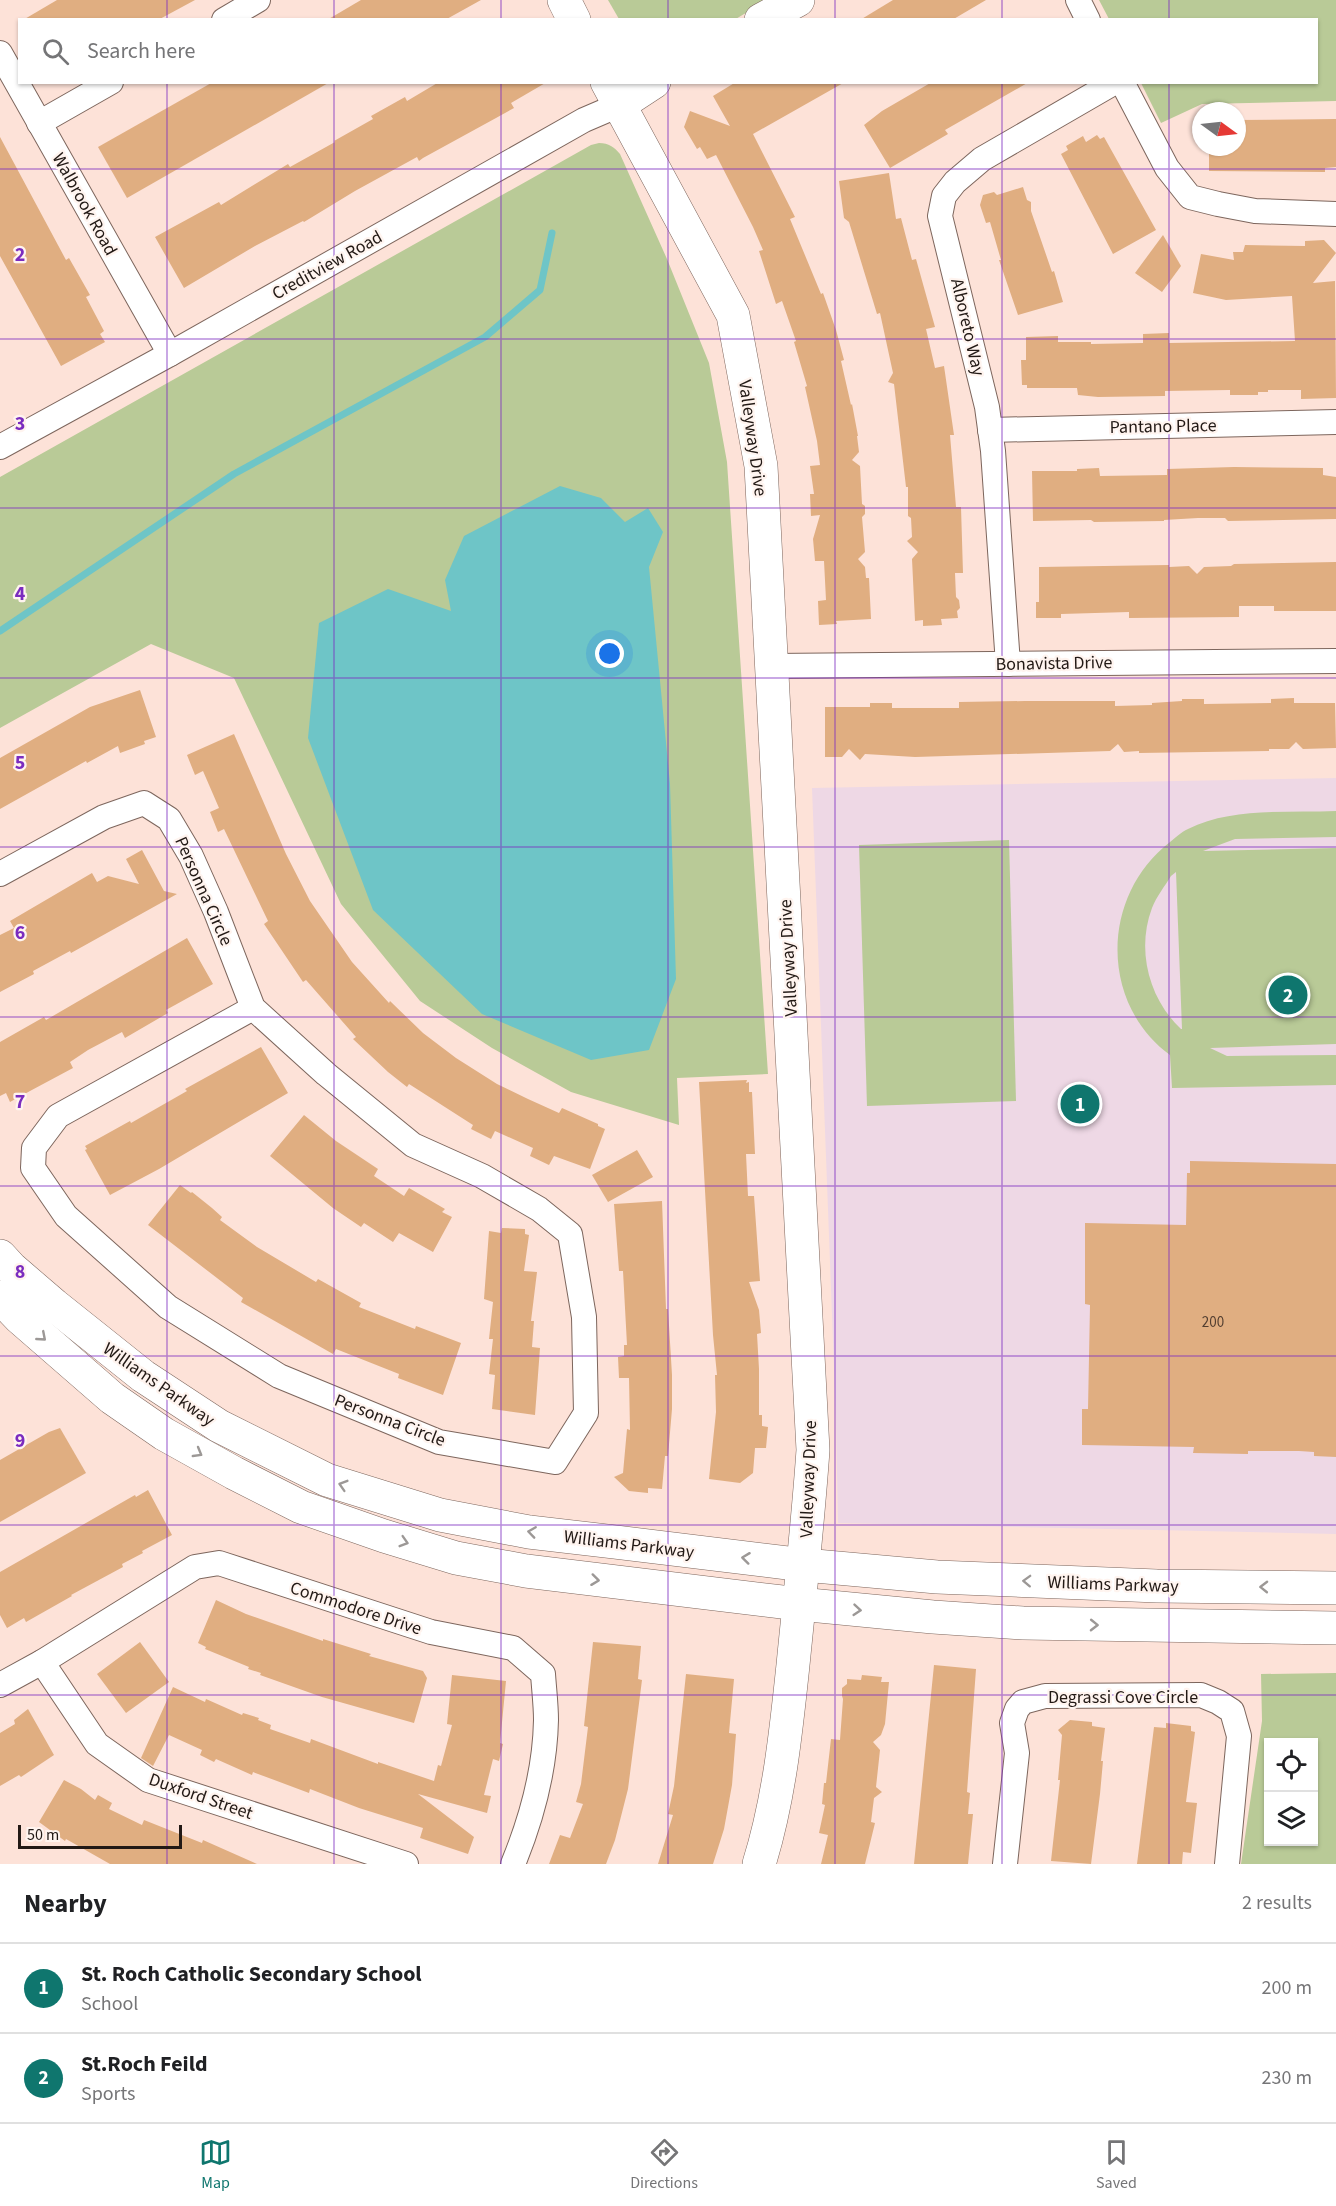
<!DOCTYPE html>
<html lang="en">
<head>
<meta charset="utf-8">
<style>
	body { margin:0; font-family:"Source Sans 3",sans-serif; background:#f2f2f2; color:#202124 }
	.controls { position:absolute; right:18px; bottom:18px; display:grid; overflow:hidden; border-radius:0px; box-shadow:0 2px 4px #0004 }
	.controls button { width:54px; height:54px; display:grid; place-items:center; padding:0; border:0; border-bottom:2px solid #e0e0e0; background:#fff; color:#202124; font:30px sans-serif }
	.compass { position:absolute; left:1192px; top:102px; width:54px; height:54px; border-radius:50%; background:#fff; box-shadow:0 2px 4px #0004; rotate:105deg }
	.scale { position:absolute; left:18px; bottom:15px; width:164px; box-sizing:border-box; padding-left:6px; border:3px solid #221915; border-top:0; font-size:16px; line-height:21px; white-space:nowrap; color:#221915; -webkit-text-stroke:4px #fff4ef; paint-order:stroke }
	.you { position:absolute; left:610px; top:654px; width:21px; height:21px; margin:-15px; border:4px solid #fff; border-radius:50%; background:#1a73e8; box-shadow:0 0 0 9px #1a73e833 }
	.badge { display:grid; place-items:center; width:39px; height:39px; border-radius:50%; background:#0f766e; color:#fff; font-size:20px; font-weight:700 }
	.pin { position:absolute; translate:-50% -50%; border:3px solid #fff; box-shadow:0 2px 6px #0006 }
	.list { margin:0; padding:0; list-style:none }
	h2 { display:flex; justify-content:space-between; align-items:center; height:78px; margin:0; padding:0 24px; font-size:26px }
	h2 small { font-size:20px; font-weight:400; color:#757577 }
	.list li { display:grid; grid-template-columns:39px 1fr auto; gap:18px; align-items:center; box-sizing:border-box; height:90px; padding:0 24px; border-top:2px solid #e0e0e0 }
	.list b { display:block; font-size:22px; white-space:nowrap }
	.list p { margin:0; font-size:20px; white-space:nowrap; color:#757577 }
	.list em { font-size:20px; font-style:normal; color:#757577 }
	.icon { flex:none; width:33px; height:33px; fill:none; stroke:currentColor; stroke-width:2; stroke-linecap:round; stroke-linejoin:round }
	.map { position:relative; flex:none; width:1336px; height:1864px; overflow:hidden }
	.search { position:absolute; background:#fff; box-shadow:0 2px 4px #0004; left:18px; right:18px; top:18px; height:66px; display:flex; align-items:center; gap:15px; box-sizing:border-box; padding:0 21px; border-radius:0px; color:#757577; font-size:22px }
	.sheet { height:258px; background:#fff }
	nav { display:flex; justify-content:space-around; align-items:center; box-sizing:border-box; height:84px; border-top:2px solid #e0e0e0; background:#fff; font-size:16px; color:#757577 }
	nav a { display:grid; justify-items:center; gap:3px }
	nav .on { color:#0f766e }
	.map>svg:first-child { display:block }
</style>
</head>
<body>
<div class="map">
<svg width="1336" height="1864" viewBox="0 0 1336 1864">
	<rect width="100%" height="100%" fill="#fde2d8"/>
	<path fill="#eed8e5" d="M1336,778V1534L838,1523L836,1420L812,788Z"/>
	<g fill="#b9ca97" fill-rule="evenodd">
		<path d="M608,0H768L734,20L619,19Z"/>
		<path d="M1099,0H1336V101L1202,104L1161,123L1141,83L1316,82V20L1109,19Z"/>
		<path d="M599,143C609,143 614,147 620,154L667,259L709,363L727,462L768,1074L677,1078L679,1125L571,1092L492,1048L420,1001L341,904L234,678L151,644L0,728V477L591,145Z"/>
		<path d="M1336,811V837L1235,839L1203,851L1336,848V1044L1210,1048L1227,1056L1336,1055V1085L1172,1088L1170,1055C1099,1003 1101,895 1170,842C1175,838 1181,832 1188,829C1231,807 1289,813 1336,811ZM1176,872L1182,1029H1181C1149,999 1136,950 1152,908C1156,897 1165,886 1171,876Z"/>
		<path d="M1009,840L1016,1101L867,1106L859,845Z"/>
		<path d="M1336,1673V1864H1241L1262,1721L1261,1674ZM1268,1742H1314V1842H1268Z"/>
	</g>
	<path fill="#6ec5c7" d="M560,486L601,498L625,522L648,508L663,532L649,567L670,784L676,979L649,1050L591,1060L482,1014L373,910L308,738L319,623L388,589L451,611L445,580L464,536Z"/>
	<g fill="none" stroke-linecap="round" stroke-linejoin="round">
		<path stroke="#6ec5c7" stroke-width="7" d="M0,631L234,474L485,337L540,290L552,233"/>
	</g>
	<g fill="#e0ae81">
		<path d="M57,0H195L158,20H23Z"/>
		<path d="M361,0H481L445,20H327Z"/>
		<path d="M893,0H986L952,20H860Z"/>
		<path d="M213,82H330L127,198L98,147Z"/>
		<path d="M439,82H547L511,103L514,108L496,118L423,158L419,161L417,157L355,191L304,222L303,221L255,246L184,288L155,237L219,202L221,205L288,164L290,167L335,142L334,141L373,119L371,116L405,97L407,101Z"/>
		<path d="M736,82H845L753,134L795,217L790,219L821,294L823,293L836,330L844,360L841,361L851,405L852,404L858,436H857L859,452L852,460L860,466L862,504L865,506V514L862,517L865,552L858,559L865,567L866,578H869L871,619L836,621L837,624L819,625L818,601L826,600L824,561H815L813,539L820,515L811,516L810,494H814L810,466L820,465L817,441L805,387L807,386L794,342L796,341L782,301L776,304L759,251L763,250L753,227L716,155L707,159L700,147L697,149L684,127L690,111L730,126L713,96Z"/>
		<path d="M932,82H1029L945,130L948,134L890,168L864,125L882,111Z"/>
		<path d="M1336,119V167L1325,168V172L1209,171V147H1237V120Z"/>
		<path d="M1097,135L1100,139L1104,137L1156,230L1113,254L1061,154L1068,150L1066,146L1083,136L1086,142Z"/>
		<path d="M0,137L66,260L69,258L90,295L86,297L104,331L100,334L105,342L61,366L0,256Z"/>
		<path d="M889,173L896,219L901,218L912,260L916,259L935,327L926,329L935,368L944,366L954,435H950L956,507H961L963,573H955L956,597L959,600L960,608L957,611L958,618L941,619L942,625L923,626V620L915,621L912,559L918,552L907,541L912,537L911,518L908,516V487H906L894,384L888,382L893,373L880,313L877,314L849,222L844,218L839,181Z"/>
		<path d="M1023,187L1027,200L1031,202V211L1052,272L1054,271L1063,302L1018,315L999,260H1001L990,222L986,223L980,205L983,195L994,192L997,195Z"/>
		<path d="M1163,235L1181,266L1162,292L1135,273Z"/>
		<path d="M1324,240L1336,253L1313,283L1335,281L1336,398L1301,399V390H1268V392H1258V395H1230V390L1165,391V396L1098,397L1078,395L1077,388H1027V385H1022L1021,360H1026V337L1058,336V342H1091V344L1143,343V334L1169,333V343L1295,341L1292,296L1226,300L1193,293L1201,254L1234,260L1233,252H1243L1245,245L1305,246V241Z"/>
		<path d="M1234,467L1323,468V475L1336,477V519L1228,521L1225,518H1198L1164,520V521L1094,522L1091,520L1033,521L1032,471H1077V469L1099,468L1100,476L1167,475V469Z"/>
		<path d="M1336,562V611H1274V606H1239V617L1129,618V612L1061,614V618H1036V602H1039V567L1169,565V567L1189,566L1197,574L1204,567L1231,566L1234,564Z"/>
		<path d="M140,690L156,737L144,741L145,744L120,753L118,746L87,763L86,761L0,809V758L90,707Z"/>
		<path d="M1294,698V703H1335L1336,748L1303,749L1296,742L1289,749H1269V751L1139,753V751L1124,752L1118,744L1110,751L915,757L865,754L860,760L849,749L842,757H825V707H870V703H892V708H959V702L1025,701H1115V706L1152,705V703L1182,701V699H1204V704L1271,703V699Z"/>
		<path d="M234,734L286,854L310,901L352,962L389,1003L390,1001L423,1033L456,1058L497,1084L528,1099L559,1113L562,1108L598,1124V1126L605,1129L590,1169L554,1156L549,1165L530,1156L533,1148L495,1131L491,1139L471,1129L473,1125L409,1084L407,1087L388,1072L353,1039L356,1037L306,980L303,982L264,924L268,921L224,829L218,832L210,812L219,808L203,771L195,775L187,755Z"/>
		<path d="M142,850L164,891L177,894L71,953L70,951L33,971L34,974L0,992V935L14,928L10,921L92,873L97,882L108,876L139,884L126,859Z"/>
		<path d="M187,938L213,984L166,1010L168,1013L125,1038L122,1032L88,1050L70,1062L73,1068L30,1091L10,1102L6,1093L0,1096V1042L44,1017L46,1020Z"/>
		<path d="M261,1047L288,1093L159,1169L110,1195L85,1150L87,1149L85,1146L130,1121L131,1123L187,1091L185,1089Z"/>
		<path d="M747,1080L746,1083L749,1082V1092H752L755,1154H746L748,1196H754L760,1281L749,1282L759,1310L761,1333L757,1334L759,1369V1415H762V1426L768,1427L766,1448H755L753,1473L740,1483L709,1479L716,1412L715,1375H717L713,1335L699,1082Z"/>
		<path d="M304,1115L336,1141L378,1169L374,1176L404,1196L409,1188L445,1209L442,1212L452,1217L433,1252L399,1233L393,1242L364,1223L361,1227L333,1208L270,1156Z"/>
		<path d="M637,1150L653,1177L608,1202L592,1175Z"/>
		<path d="M1190,1161L1336,1164V1457L1314,1456V1452L1299,1451H1248V1454L1193,1453L1194,1447L1082,1445V1409H1088L1090,1305L1085,1304V1223L1186,1225L1187,1173H1190Z"/>
		<path d="M180,1185L191,1193L192,1192L212,1208L222,1217L220,1220L257,1247L316,1282L318,1279L361,1303L359,1307L415,1329L416,1326L461,1343L443,1395L398,1378L399,1374L336,1349L333,1354L241,1302L243,1298L148,1225Z"/>
		<path d="M662,1201L666,1309H668L672,1375V1409L668,1456H665L662,1489L648,1488V1493L629,1491L614,1477L623,1473L627,1429L630,1430L629,1378H619L618,1357L624,1356V1345H627L623,1271H619L614,1204Z"/>
		<path d="M502,1228L525,1229V1234L529,1235L524,1271L537,1272L531,1321H534L532,1347L540,1348L535,1415L492,1409L495,1375L489,1374L493,1339H489L493,1302L484,1299L489,1231L501,1233Z"/>
		<path d="M60,1428L86,1473L0,1522V1460L49,1432Z"/>
		<path d="M148,1490L172,1535L142,1551L143,1553L122,1564L123,1567L71,1595L72,1596L26,1622L24,1618L7,1628L0,1615V1572L135,1495L136,1497Z"/>
		<path d="M216,1600L246,1614L323,1641V1639L371,1654L369,1656L423,1671L427,1678L414,1723L322,1697L260,1675L261,1673L248,1669L249,1667L205,1649L206,1647L198,1643Z"/>
		<path d="M140,1642L169,1682L126,1713L97,1674Z"/>
		<path d="M593,1642L641,1646L638,1679L642,1680L628,1789L615,1840L606,1864H549L560,1835L570,1838L583,1804L576,1802L581,1784L588,1727L584,1726Z"/>
		<path d="M934,1665L976,1669L967,1792L970,1793L968,1814H973L968,1864H914Z"/>
		<path d="M686,1674L734,1679L729,1733L736,1734L732,1785L724,1829L713,1864H658L673,1815L668,1814L674,1786Z"/>
		<path d="M452,1675L506,1681L500,1743L503,1744L499,1761L493,1759L484,1795L491,1796L487,1813L418,1794L474,1837L468,1854L420,1838L423,1828L359,1808L310,1789L309,1793L253,1772L252,1775L216,1759L214,1762L200,1755L202,1750L169,1735L153,1766L141,1758L173,1687L205,1702L206,1699L242,1715L243,1713L259,1718L258,1720L271,1725L270,1729L310,1743L311,1739L378,1764V1762L434,1781L438,1765L441,1766L452,1725L447,1724Z"/>
		<path d="M862,1675L882,1677L881,1682H889L885,1724L881,1735L873,1742L880,1750L876,1787L882,1792L874,1798L871,1822L875,1823L865,1864H821L828,1835L819,1833L825,1805L822,1804L824,1783H826L831,1739L840,1740L843,1699L842,1696V1688L847,1684V1679L861,1680Z"/>
		<path d="M28,1709L54,1755L21,1777L19,1775L0,1786V1733L15,1724L14,1720Z"/>
		<path d="M1070,1720L1092,1722V1726L1105,1728L1101,1761H1103L1100,1794L1091,1864L1051,1861L1060,1780H1058L1062,1735L1058,1730Z"/>
		<path d="M1166,1723L1191,1726V1731L1195,1732L1186,1802L1197,1803L1191,1853L1183,1852L1182,1864H1137L1154,1727L1166,1728Z"/>
		<path d="M64,1780L81,1789L95,1800L98,1795L112,1803L109,1809L142,1825L144,1820L202,1843L203,1840L257,1864H110L66,1839L65,1841L39,1822Z"/>
	</g>
	<g fill="none" stroke-linecap="round" stroke-linejoin="round">
		<g stroke="#7d665d" stroke-width="26">
			<g id="street">
				<path d="M1078,0L1088,20"/>
				<path d="M224,20L258,0"/>
				<path d="M0,53L170,354"/>
				<path d="M1122,82L1167,168L1190,197L1218,204L1255,211L1336,214"/>
				<path d="M39,123L111,82"/>
				<path d="M990,430L1336,422"/>
				<path d="M0,447L170,354L584,120L619,105"/>
				<path d="M1008,664L993,451L987,407L940,216L944,196L955,182L982,159L1115,82"/>
				<path d="M772,666L1336,661"/>
				<path d="M0,874L104,817L144,803L169,819L191,856L216,912L253,1008L326,1074L413,1145L482,1176L539,1209L570,1234L584,1317L586,1413L555,1462L439,1442L279,1376L168,1307L66,1216L33,1168L34,1148L58,1116L253,1008"/>
				<path d="M42,1662L97,1744L148,1780L406,1864"/>
				<path d="M0,1685L42,1662L195,1567L219,1563L431,1632L513,1648L543,1674C544,1689 546,1705 546,1720C545,1770 532,1818 513,1864"/>
				<path d="M1005,1864L1017,1753L1012,1723L1017,1709L1023,1702L1045,1696L1201,1695L1218,1702L1232,1711L1239,1736L1227,1864"/>
			</g>
		</g>
		<g stroke="#7d665d" stroke-width="34">
			<g id="secondary">
				<path d="M564,0L574,20"/>
				<path d="M761,20L798,0"/>
				<path d="M607,82L733,315L761,466L813,1450C808,1522 800,1594 793,1665C786,1732 779,1800 759,1864"/>
				<path d="M619,105L654,82"/>
				<path d="M0,1256L11,1268L54,1305L143,1376L219,1426L327,1480L440,1515L529,1532L615,1542L804,1565L937,1577L1157,1586L1336,1588"/>
				<path d="M0,1297L20,1318L112,1398L164,1434L234,1473L301,1507L384,1536L456,1558L526,1571L799,1604L933,1617L1023,1623L1336,1628"/>
			</g>
		</g>
		<use href="#street" stroke="#fff" stroke-width="24"/>
		<use href="#secondary" stroke="#fff" stroke-width="33"/>
	</g>
	<defs><path id="oneway-chevron" d="M-2-3.5L2.5 0L-2 3.5" fill="none" stroke-width="1.6" stroke-linecap="round" stroke-linejoin="round" transform="scale(1.5)"/></defs>
	<g stroke="#9c9896">
		<use href="#oneway-chevron" transform="translate(42 1337) rotate(41)"/>
		<use href="#oneway-chevron" transform="translate(198 1453) rotate(30)"/>
		<use href="#oneway-chevron" transform="translate(343 1485) rotate(-163)"/>
		<use href="#oneway-chevron" transform="translate(532 1532) rotate(-172)"/>
		<use href="#oneway-chevron" transform="translate(404 1542) rotate(17)"/>
		<use href="#oneway-chevron" transform="translate(746 1558) rotate(-173)"/>
		<use href="#oneway-chevron" transform="translate(595 1580) rotate(7)"/>
		<use href="#oneway-chevron" transform="translate(1027 1581) rotate(-178)"/>
		<use href="#oneway-chevron" transform="translate(1264 1587) rotate(-179)"/>
		<use href="#oneway-chevron" transform="translate(857 1610) rotate(5)"/>
		<use href="#oneway-chevron" transform="translate(1094 1625) rotate(1)"/>
	</g>
	<path fill="none" stroke="#7b2cbf" stroke-width="1.5" stroke-opacity="0.55" d="M167,0V20M334,0V20M501,0V20M668,0V20M835,0V20M1002,0V20M1169,0V20M167,82V1864M334,82V1864M501,82V1864M668,82V1864M835,82V1864M1002,82V1864M1169,82V1864M0,169H1336M0,339H1336M0,508H1336M0,678H1336M0,847H1336M0,1017H1336M0,1186H1336M0,1356H1336M0,1525H1336M0,1695H1336"/>
	<g text-anchor="middle" stroke-width="4.5" stroke-linejoin="round" paint-order="stroke">
		<g font-size="15" fill="#523e30">
			<text x="1213" y="1327">200</text>
		</g>
		<g font-size="18" fill="#221915" stroke="#fff4ef">
			<text transform="translate(85 204) rotate(61)" y="6">Walbrook Road</text>
			<text transform="translate(327 265) rotate(-29)" y="6">Creditview Road</text>
			<text transform="translate(968 327) rotate(77)" y="6">Alboreto Way</text>
			<text transform="translate(1163 426) rotate(-1)" y="6">Pantano Place</text>
			<text transform="translate(753 438) rotate(82)" y="6">Valleyway Drive</text>
			<text transform="translate(1054 663) rotate(-1)" y="6">Bonavista Drive</text>
			<text transform="translate(204 891) rotate(66)" y="6">Personna Circle</text>
			<text transform="translate(788 958) rotate(-93)" y="6">Valleyway Drive</text>
			<text transform="translate(159 1384) rotate(35)" y="6">Williams Parkway</text>
			<text transform="translate(390 1420) rotate(21)" y="6">Personna Circle</text>
			<text transform="translate(808 1479) rotate(-88)" y="6">Valleyway Drive</text>
			<text transform="translate(629 1544) rotate(7)" y="6">Williams Parkway</text>
			<text transform="translate(1113 1584) rotate(2)" y="6">Williams Parkway</text>
			<text transform="translate(356 1608) rotate(18)" y="6">Commodore Drive</text>
			<text x="1123" y="1703">Degrassi Cove Circle</text>
			<text transform="translate(201 1796) rotate(19)" y="6">Duxford Street</text>
		</g>
	</g>
	<g font-size="20" text-anchor="middle" font-weight="bold" fill="#7b2cbf" stroke="#fff4ef" stroke-width="4.5" stroke-linejoin="round" paint-order="stroke">
		<text x="20" y="261">2</text>
		<text x="20" y="430">3</text>
		<text x="20" y="600">4</text>
		<text x="20" y="769">5</text>
		<text x="20" y="939">6</text>
		<text x="20" y="1108">7</text>
		<text x="20" y="1278">8</text>
		<text x="20" y="1447">9</text>
	</g>
</svg>
<div class="controls">
<button><svg class="icon" aria-label="locate" viewBox="0 0 24 24"><circle cx="12" cy="12" r="6"/><path d="M12 2v4M12 18v4M2 12h4M18 12h4"/></svg></button>
<button><svg class="icon" aria-label="layers" viewBox="0 0 24 24"><path d="M12 4l9 5-9 5-9-5zM3 14l9 5 9-5"/></svg></button>
</div>
<svg class="compass" viewBox="-18 -18 36 36"><path d="M0-13l5 13h-10z" fill="#e53935"/><path d="M0 13l5-13h-10z" fill="#757577"/></svg>
<div class="scale">50 m</div>
<div class="you"></div>
<div class="pin badge" style="left:1080px;top:1104px">1</div>
<div class="pin badge" style="left:1288px;top:995px">2</div>
<div class="search"><svg class="icon" aria-label="search" viewBox="0 0 24 24"><circle cx="10" cy="10" r="6"/><path d="M15 15l6 6"/></svg>Search here</div>
</div>
<section class="sheet">
<h2>Nearby<small>2 results</small></h2>
<ul class="list">
<li><span class="badge">1</span><div><b>St. Roch Catholic Secondary School</b><p>School</p></div><em>200 m</em></li>
<li><span class="badge">2</span><div><b>St.Roch Feild</b><p>Sports</p></div><em>230 m</em></li>
</ul>
</section>
<nav>
<a class="on"><svg class="icon" aria-label="map" viewBox="0 0 24 24"><path d="M3 6l6-2 6 2 6-2v14l-6 2-6-2-6 2zM9 4v14M15 6v14"/></svg>Map</a>
<a><svg class="icon" aria-label="directions" viewBox="0 0 24 24"><path d="M12 3l9 9-9 9-9-9zM9 14v-3h6M13 9l2 2-2 2"/></svg>Directions</a>
<a><svg class="icon" aria-label="saved" viewBox="0 0 24 24"><path d="M7 4h10v16l-5-4-5 4z"/></svg>Saved</a>
</nav>
</body>
</html>
